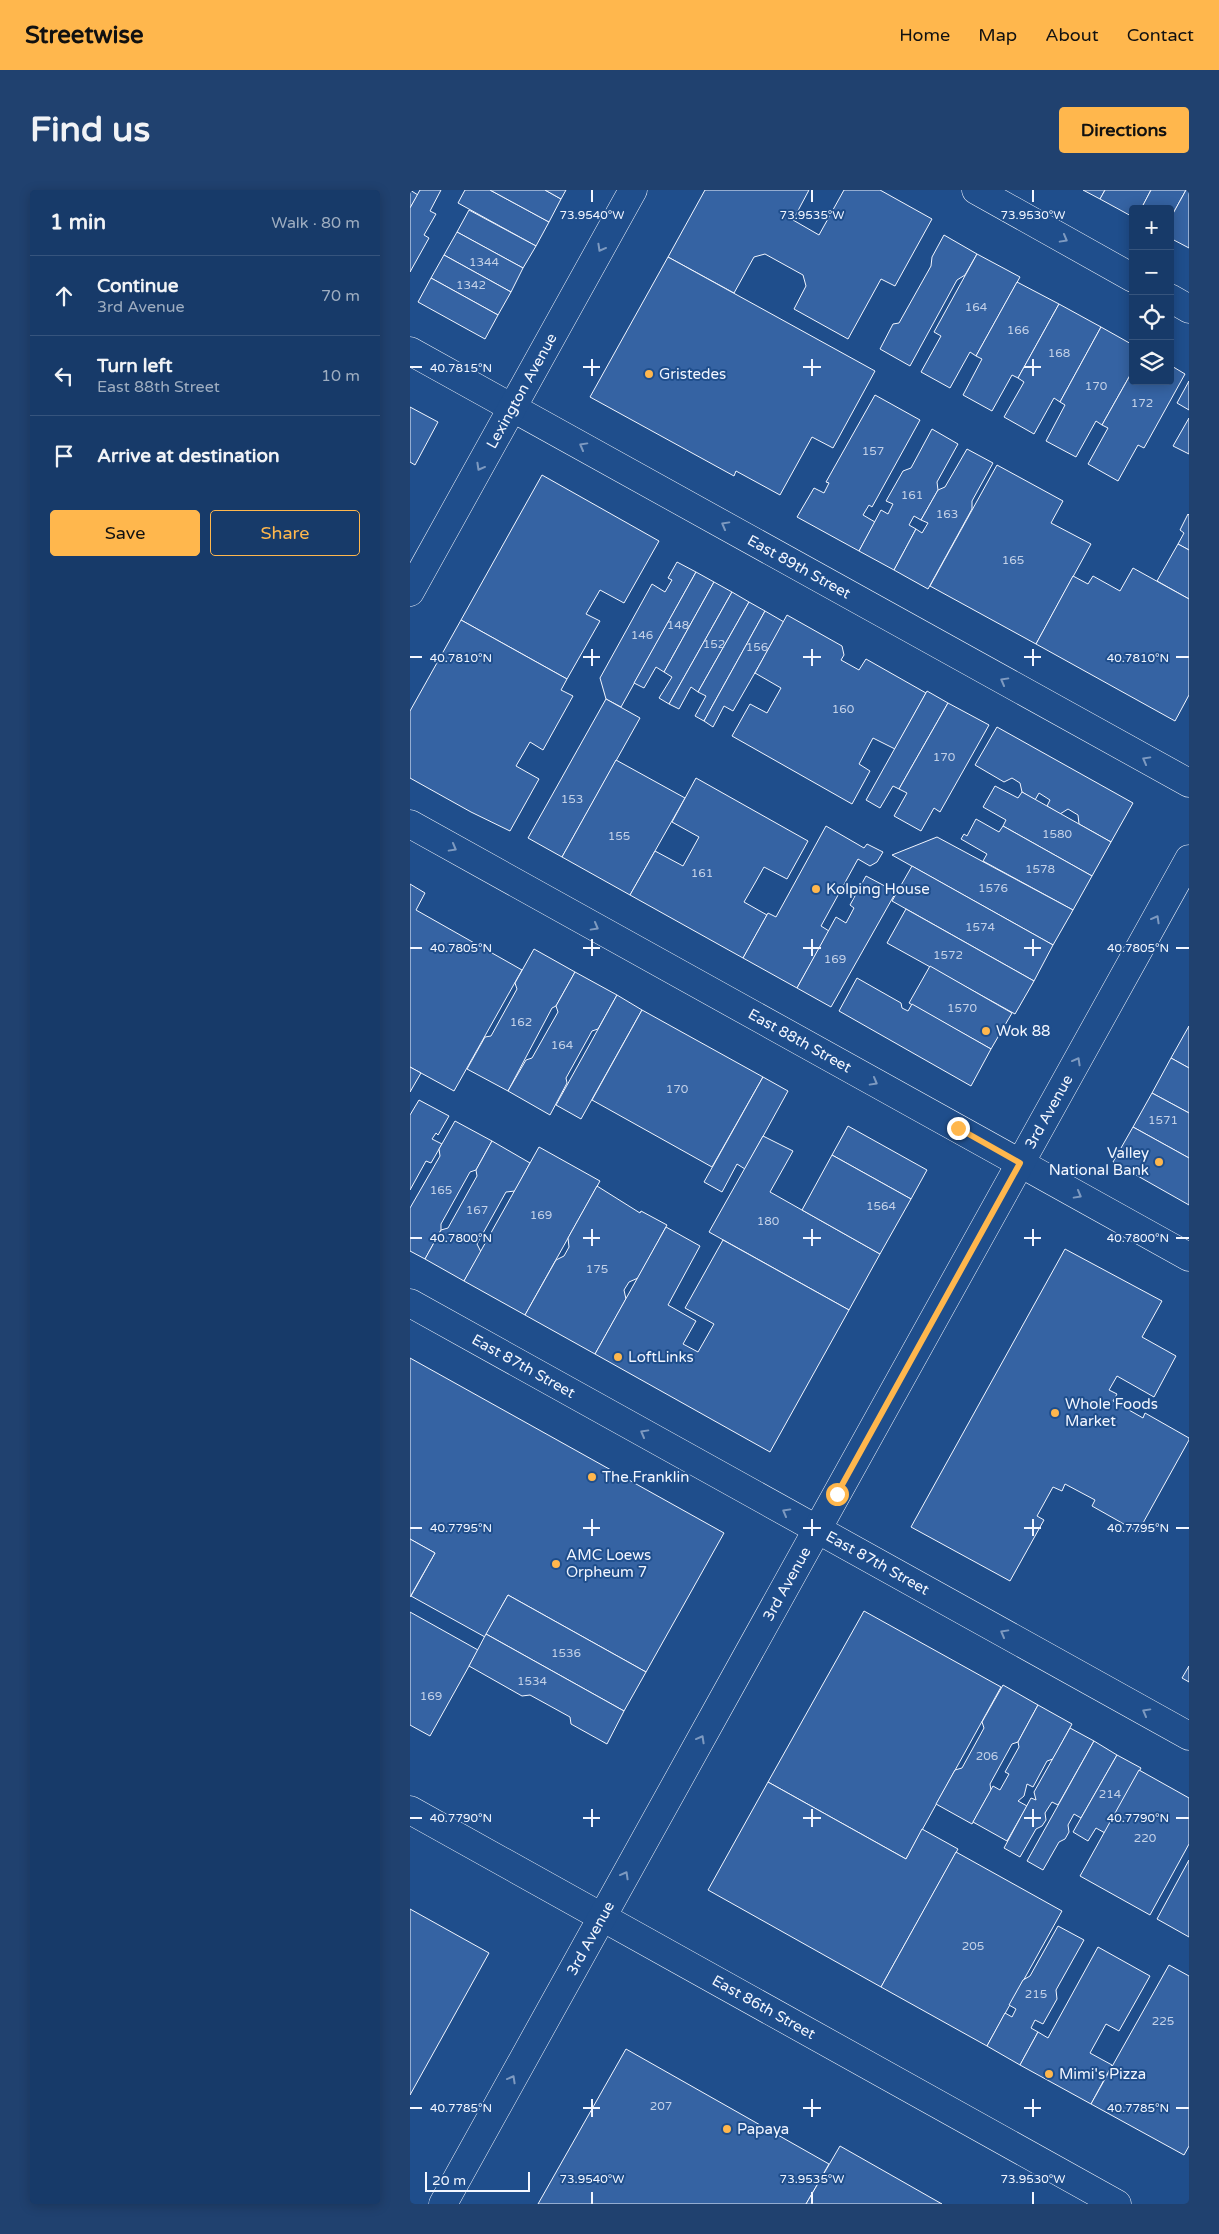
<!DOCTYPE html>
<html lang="en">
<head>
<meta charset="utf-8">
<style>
	body { margin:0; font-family:"Varela Round",sans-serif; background:#20416f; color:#f1f3f6 }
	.controls { position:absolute; right:15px; top:15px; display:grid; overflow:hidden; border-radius:5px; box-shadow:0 2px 12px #0003 }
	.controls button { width:45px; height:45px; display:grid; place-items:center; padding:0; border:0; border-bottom:1px solid #36547d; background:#173a69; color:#f1f3f6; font:25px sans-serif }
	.scale { position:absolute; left:15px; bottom:12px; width:105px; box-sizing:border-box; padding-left:5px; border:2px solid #f2f6ff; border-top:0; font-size:14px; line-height:18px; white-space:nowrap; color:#f2f6ff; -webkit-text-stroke:4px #1f4e8c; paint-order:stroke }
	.stop { position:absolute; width:15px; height:15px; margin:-11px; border:4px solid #ffb74d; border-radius:50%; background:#fff }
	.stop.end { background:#ffb74d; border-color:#fff; box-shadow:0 1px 5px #0008 }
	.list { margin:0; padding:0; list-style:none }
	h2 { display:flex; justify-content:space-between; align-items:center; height:65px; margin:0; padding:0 20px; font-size:21px }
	h2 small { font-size:16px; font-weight:400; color:#9eadc0 }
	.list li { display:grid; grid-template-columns:32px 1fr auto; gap:15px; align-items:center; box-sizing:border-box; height:80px; padding:0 20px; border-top:1px solid #36547d }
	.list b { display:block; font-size:19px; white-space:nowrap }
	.list p { margin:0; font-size:16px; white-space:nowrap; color:#9eadc0 }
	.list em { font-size:16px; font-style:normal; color:#9eadc0 }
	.actions { display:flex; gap:10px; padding:15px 20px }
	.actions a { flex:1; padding:11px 0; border:1px solid #ffb74d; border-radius:5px; text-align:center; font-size:18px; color:#ffb74d }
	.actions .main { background:#ffb74d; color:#111 }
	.icon { flex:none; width:28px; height:28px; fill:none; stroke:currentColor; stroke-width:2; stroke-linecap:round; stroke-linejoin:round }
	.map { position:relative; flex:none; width:779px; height:2014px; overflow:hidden; border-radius:5px }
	header { display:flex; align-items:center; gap:30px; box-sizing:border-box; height:70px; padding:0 25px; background:#ffb74d; color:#111 }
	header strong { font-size:24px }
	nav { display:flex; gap:28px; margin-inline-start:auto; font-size:18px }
	.intro { display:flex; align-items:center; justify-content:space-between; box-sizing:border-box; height:120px; padding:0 30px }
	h1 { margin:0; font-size:35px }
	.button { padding:12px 22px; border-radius:5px; background:#ffb74d; color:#111; font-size:18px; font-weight:700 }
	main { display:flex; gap:30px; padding:0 30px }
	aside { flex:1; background:#173a69; border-radius:5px; box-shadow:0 2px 12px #0003 }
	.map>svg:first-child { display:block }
</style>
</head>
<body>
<header>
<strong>Streetwise</strong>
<nav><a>Home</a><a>Map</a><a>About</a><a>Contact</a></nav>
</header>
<div class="intro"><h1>Find us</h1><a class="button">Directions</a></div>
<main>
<aside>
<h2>1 min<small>Walk · 80 m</small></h2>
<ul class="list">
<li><svg class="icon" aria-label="ahead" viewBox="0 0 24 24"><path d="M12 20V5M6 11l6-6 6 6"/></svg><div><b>Continue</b><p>3rd Avenue</p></div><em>70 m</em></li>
<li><svg class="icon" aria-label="left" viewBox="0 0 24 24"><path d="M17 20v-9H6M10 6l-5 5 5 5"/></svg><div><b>Turn left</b><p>East 88th Street</p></div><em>10 m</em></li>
<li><svg class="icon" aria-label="arrive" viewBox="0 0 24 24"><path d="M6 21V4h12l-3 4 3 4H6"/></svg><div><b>Arrive at destination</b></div></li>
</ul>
<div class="actions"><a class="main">Save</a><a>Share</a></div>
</aside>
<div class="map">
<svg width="779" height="2014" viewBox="0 0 779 2014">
	<rect width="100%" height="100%" fill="#1f4e8c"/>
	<g fill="#3563a3" stroke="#f2f6ff">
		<path d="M0,0L8,5L0,18Z"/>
		<path d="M10,0H31L20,21L26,24L14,45L19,48L0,82V18Z"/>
		<path d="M55,0H80L139,32L126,56L48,13Z"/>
		<path d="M80,0H135L151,9L139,32Z"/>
		<path d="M135,0H156L151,9Z"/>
		<path d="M295,0H399L383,30L409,45L434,0H470L522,29L485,96L471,89L438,149L384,119L396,96L393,85L355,64L344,67L324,103L258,67Z"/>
		<path d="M673,0H695L690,9Z"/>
		<path d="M695,0H741L731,19H723V27L690,9Z"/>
		<path d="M741,0H776L760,29V19H731Z"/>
		<path d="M776,0H779V58L760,48V29Z"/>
		<path d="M59,20L126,56L113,78L47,42Z"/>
		<path d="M47,42L113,78L101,102L34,65Z"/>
		<path d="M534,45L567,64L555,85L547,90L500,176L470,159L483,134L489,133L521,76L522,67Z"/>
		<path d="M567,64L610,87L566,166L560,162L540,198L511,182L531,146L524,142Z"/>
		<path d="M34,65L101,102L88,125L21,88Z"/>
		<path d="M258,67L465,181L423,258L402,247L370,305L326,281L324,286L180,207Z"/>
		<path d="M21,88L88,125L75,149L8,112Z"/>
		<path d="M607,92L649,114L608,188L602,185L582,221L553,205L572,169L566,166Z"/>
		<path d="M649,114L691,137L650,212L644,208L624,244L594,227L614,192L608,188Z"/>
		<path d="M691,137L723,155V180L692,235L686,231L666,267L636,251L655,215L650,212Z"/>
		<path d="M760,175L775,184L734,258L728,255L708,291L678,274L698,238L692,235L723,180V191H760Z"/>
		<path d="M779,191V220L767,213Z"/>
		<path d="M465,205L510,230L462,317L459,315L453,325L465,332L449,361L387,327L404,298L414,303L419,293L416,292Z"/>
		<path d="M0,217L28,232L5,275L0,272Z"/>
		<path d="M779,228V264L763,256Z"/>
		<path d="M522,239L548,254L527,292L528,300L511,330L504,326L499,335L506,339L484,380L449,361L471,320L478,324L483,314L476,311L493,281L501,278Z"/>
		<path d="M557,259L583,273L562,311V319L518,399L484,380L506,339L512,343L518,333L511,330L528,300L535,297Z"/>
		<path d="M587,275L653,311L641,333L681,354L626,454L520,396Z"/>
		<path d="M132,285L249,351L214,413L190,400L176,424L190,431L157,489L51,430Z"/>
		<path d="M778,324L779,325V360L768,354L774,343L770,340Z"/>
		<path d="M768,354L779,360V409L747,391Z"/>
		<path d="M267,372L286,382L211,517L196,509L190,488L242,394L255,402L262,390L258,388Z"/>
		<path d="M723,378L779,409V505L765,531L626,454L663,386L678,394L683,386L710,401Z"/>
		<path d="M286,382L304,392L254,482L246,477L234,498L224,493Z"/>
		<path d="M304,392L322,402L259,514L249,508L262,487L254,482Z"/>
		<path d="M322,402L339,412L288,502L281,497L269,519L259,514Z"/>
		<path d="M339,412L355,421L294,531L285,526L296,506L288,502Z"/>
		<path d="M355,421L374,432L323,521L314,516L303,537L294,531Z"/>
		<path d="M377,425L432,456L434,465L431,470L449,480L456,469L516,503L485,559L463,548L449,574L460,581L442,614L322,546L340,514L357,523L371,498L345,483Z"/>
		<path d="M51,430L157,489L151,500L163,506L133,560L120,552L106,576L129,589L100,641L61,622L0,588V521Z"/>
		<path d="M517,501L538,513L489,599L483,596L470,618L456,610Z"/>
		<path d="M196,509L230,528L152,667L118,648Z"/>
		<path d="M538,513L579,535L530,622L524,618L511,641L484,626L497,603L489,599Z"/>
		<path d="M587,537L723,613L701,652L669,634L668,625L658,619L650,624L637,616L640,610L629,603L625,610L612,602L610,593L602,588L594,592L565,575Z"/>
		<path d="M206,570L275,608L220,705L152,667Z"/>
		<path d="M286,588L398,651L377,689L354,677L345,693L334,712L357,725L333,768L220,705L245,661L273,676L289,647L262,632Z"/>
		<path d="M585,596L608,608L612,602L701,652L682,686L593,636L596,630L573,617Z"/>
		<path d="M566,629L589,642L593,636L682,686L663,720L573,671L577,664L551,649L554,644L557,646Z"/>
		<path d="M416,636L454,658L457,654L473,662L467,672L460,676L448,669L411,736L419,741L387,798L333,768L358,723L366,727Z"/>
		<path d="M527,647L663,720L643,755L482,665Z"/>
		<path d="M502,676L643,755L624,791L482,711Z"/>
		<path d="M456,686L486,702L421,817L387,798L426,727L436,733L444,718L440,715Z"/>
		<path d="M0,694L15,703L6,720L112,780L44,901L0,877Z"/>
		<path d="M496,719L624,791L605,824L477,753Z"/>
		<path d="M124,759L165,782L146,816L142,818L98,901L57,879L75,847L81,846L107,799L105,793Z"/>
		<path d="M520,776L602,823L581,859L499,813Z"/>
		<path d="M165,782L207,805L188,839L182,841L156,888L157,893L140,925L98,901L116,870L122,868L148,822L146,816Z"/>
		<path d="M447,788L491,813L492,818L498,821L502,814L581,859L561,896L429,821Z"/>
		<path d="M207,805L232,820L171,929L146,915Z"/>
		<path d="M232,820L353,887L302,977L182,910Z"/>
		<path d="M779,836V878L761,868Z"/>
		<path d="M761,868L779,878V923L742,903Z"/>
		<path d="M0,877L11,883L0,902Z"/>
		<path d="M353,887L378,901L335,979L327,974L312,1002L294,992Z"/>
		<path d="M742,903L779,923V968L723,937Z"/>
		<path d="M9,910L39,926L28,945L26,943L22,949L32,954L21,973L16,971L0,1000V925Z"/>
		<path d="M45,931L82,951L66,980L60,982L31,1034V1040L15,1069L0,1061V1018L30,966L29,959Z"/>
		<path d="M438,936L517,980L501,1009L422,965Z"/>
		<path d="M723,937L779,968V1015L703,972Z"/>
		<path d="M353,946L383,961L360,1002L470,1064L439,1120L299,1042Z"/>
		<path d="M82,951L120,973L105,1001L96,1002L67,1054L71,1062L54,1091L15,1069L31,1040L38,1038L67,986L66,980Z"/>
		<path d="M129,957L190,991L115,1125L54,1091Z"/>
		<path d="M422,965L501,1009L470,1064L392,1020Z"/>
		<path d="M187,996L230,1023L231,1021L257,1035L228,1088L219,1092L214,1100L216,1109L185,1164L115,1125L146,1070L154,1066L159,1057L158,1048Z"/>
		<path d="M256,1037L290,1056L258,1115L286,1131L273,1154L288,1162L304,1134L275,1118L313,1050L439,1120L360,1262L185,1164Z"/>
		<path d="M655,1059L752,1111L732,1147L766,1166L744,1207L707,1186L699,1200L707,1204L703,1211L733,1228L735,1223L779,1248V1250L728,1342L682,1316L685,1310L655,1294L652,1301L643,1297L627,1326L634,1330L600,1391L501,1337Z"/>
		<path d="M0,1168L314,1343L236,1482L98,1405L75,1447L1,1406L25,1363L0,1349Z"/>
		<path d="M0,1349L25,1363L0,1407Z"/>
		<path d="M98,1405L236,1482L214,1521L76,1444Z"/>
		<path d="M454,1421L591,1497L496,1669L358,1592Z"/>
		<path d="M0,1422L68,1460L20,1546L0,1535Z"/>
		<path d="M76,1444L214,1521L197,1554L161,1534L160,1527L120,1505L112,1506L59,1476Z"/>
		<path d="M779,1476V1492L772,1488Z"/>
		<path d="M593,1495L628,1515L608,1552L602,1554L580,1594L581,1600L562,1634L526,1614L545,1580L552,1578L574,1538L572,1532Z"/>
		<path d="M628,1515L662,1534L643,1569L637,1571L623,1597L617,1594L614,1606L608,1611L617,1616L597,1651L563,1632L583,1596L590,1600L599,1584L595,1582L609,1557L608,1552Z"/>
		<path d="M660,1538L684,1551L648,1615L642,1612L635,1623L636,1630L632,1636L626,1639L610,1667L594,1658L621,1608L626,1610L624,1602Z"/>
		<path d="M684,1551L707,1565L671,1628L664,1624L658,1635L659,1642L655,1649L649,1652L633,1680L617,1671Z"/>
		<path d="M707,1565L731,1578L695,1643L686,1638L678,1651L663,1642Z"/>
		<path d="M729,1580L779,1608V1654L740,1725L670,1686Z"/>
		<path d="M358,1592L496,1669L512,1639L548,1659L471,1797L298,1700Z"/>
		<path d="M546,1662L652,1721L577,1856L471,1797Z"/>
		<path d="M779,1670V1747L747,1729Z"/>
		<path d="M0,1719L79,1763L0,1905Z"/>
		<path d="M648,1736L674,1750L646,1800L647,1809L633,1834L625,1830L621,1838L628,1842L610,1875L577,1856L595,1823L602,1827L606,1819L599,1815L613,1790L620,1786Z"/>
		<path d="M688,1757L740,1786L709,1841L696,1834L680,1863L702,1875L681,1914L610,1875L628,1842L638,1848Z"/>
		<path d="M759,1775L779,1786V1956L774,1965L681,1914Z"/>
		<path d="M216,1859L419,1974L396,2014H128Z"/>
		<path d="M430,1956L532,2014H396Z"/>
	</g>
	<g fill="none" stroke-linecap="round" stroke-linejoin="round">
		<g stroke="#f2f6ff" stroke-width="29">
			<g id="minor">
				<path d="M566,0L723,88"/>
				<path d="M760,108L779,119"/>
				<path id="s1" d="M0,161L779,593"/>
				<path id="s2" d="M0,634L779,1067"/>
				<path id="s3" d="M0,1113L779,1546"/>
			</g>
		</g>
		<g stroke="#f2f6ff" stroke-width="29">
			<g id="secondary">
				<path id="s4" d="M0,402L223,0"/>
				<path id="s5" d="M0,1620L707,2014"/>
			</g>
		</g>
		<g stroke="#f2f6ff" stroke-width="29">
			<g id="primary">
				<path id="s6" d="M33,2014L779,669"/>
			</g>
		</g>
		<use href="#minor" stroke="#1f4e8c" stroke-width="28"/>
		<use href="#secondary" stroke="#1f4e8c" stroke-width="28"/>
		<use href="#primary" stroke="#1f4e8c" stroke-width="28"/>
	</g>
	<defs><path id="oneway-chevron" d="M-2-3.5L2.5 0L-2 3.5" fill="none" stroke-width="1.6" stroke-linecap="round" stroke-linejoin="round" transform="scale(1.25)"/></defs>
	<g stroke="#7e9ac0">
		<use href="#oneway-chevron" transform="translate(654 49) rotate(29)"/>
		<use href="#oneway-chevron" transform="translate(191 58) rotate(119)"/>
		<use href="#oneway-chevron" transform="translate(173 256) rotate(-151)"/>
		<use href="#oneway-chevron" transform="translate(70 277) rotate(119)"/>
		<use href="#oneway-chevron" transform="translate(315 335) rotate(-151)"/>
		<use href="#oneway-chevron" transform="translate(594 491) rotate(-151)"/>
		<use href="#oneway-chevron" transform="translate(736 570) rotate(-151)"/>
		<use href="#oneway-chevron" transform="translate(43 658) rotate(29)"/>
		<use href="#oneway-chevron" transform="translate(746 729) rotate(-61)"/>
		<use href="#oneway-chevron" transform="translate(185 737) rotate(29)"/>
		<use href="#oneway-chevron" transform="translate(667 871) rotate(-61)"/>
		<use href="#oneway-chevron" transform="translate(464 892) rotate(29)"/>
		<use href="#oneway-chevron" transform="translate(668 1005) rotate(29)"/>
		<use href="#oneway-chevron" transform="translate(234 1243) rotate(-151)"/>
		<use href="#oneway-chevron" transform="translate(376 1322) rotate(-151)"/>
		<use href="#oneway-chevron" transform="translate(594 1443) rotate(-151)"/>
		<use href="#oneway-chevron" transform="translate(736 1522) rotate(-151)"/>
		<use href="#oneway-chevron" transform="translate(291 1549) rotate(-61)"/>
		<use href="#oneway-chevron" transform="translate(215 1685) rotate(-61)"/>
		<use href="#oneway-chevron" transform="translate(102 1889) rotate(-61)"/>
	</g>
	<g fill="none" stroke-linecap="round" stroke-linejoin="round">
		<path stroke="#ffb74d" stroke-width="6" d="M427,1304L610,973L548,938"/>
	</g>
	<path fill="none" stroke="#f2f6ff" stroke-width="2" d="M182,0V12M402,0V12M623,0V12M182,169V186M402,169V186M623,169V186M0,177H12M173,177H190M393,177H411M614,177H631M182,459V476M402,459V476M623,459V476M0,467H12M173,467H190M393,467H411M614,467H631M766,467H779M182,749V766M402,749V766M623,749V766M0,758H12M173,758H190M393,758H411M614,758H631M766,758H779M182,1039V1056M402,1039V1056M623,1039V1056M0,1048H12M173,1048H190M393,1048H411M614,1048H631M766,1048H779M182,1329V1346M402,1329V1346M623,1329V1346M0,1338H12M173,1338H190M393,1338H411M614,1338H631M766,1338H779M182,1619V1637M402,1619V1637M623,1619V1637M0,1628H12M173,1628H190M393,1628H411M614,1628H631M766,1628H779M182,1909V1927M402,1909V1927M623,1909V1927M0,1918H12M173,1918H190M393,1918H411M614,1918H631M766,1918H779M182,2002V2014M402,2002V2014M623,2002V2014"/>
	<g fill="#ffb74d" stroke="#1f4e8c" stroke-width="2">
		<circle cx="239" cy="184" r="5"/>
		<circle cx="406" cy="699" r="5"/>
		<circle cx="576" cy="841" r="5"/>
		<circle cx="749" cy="972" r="5"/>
		<circle cx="208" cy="1167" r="5"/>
		<circle cx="645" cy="1223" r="5"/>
		<circle cx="182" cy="1287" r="5"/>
		<circle cx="146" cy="1374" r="5"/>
		<circle cx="639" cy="1884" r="5"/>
		<circle cx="317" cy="1939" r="5"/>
	</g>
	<g text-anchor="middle" stroke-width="4" stroke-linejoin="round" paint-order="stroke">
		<g font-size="12" fill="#c3d1e8">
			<text x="74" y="76">1344</text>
			<text x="61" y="99">1342</text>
			<text x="566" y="121">164</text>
			<text x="608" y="144">166</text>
			<text x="649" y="167">168</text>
			<text x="686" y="200">170</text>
			<text x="732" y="217">172</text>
			<text x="463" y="265">157</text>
			<text x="502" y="309">161</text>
			<text x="537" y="328">163</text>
			<text x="603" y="374">165</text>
			<text x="268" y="439">148</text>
			<text x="232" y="449">146</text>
			<text x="304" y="458">152</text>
			<text x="347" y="461">156</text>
			<text x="433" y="523">160</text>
			<text x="534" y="571">170</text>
			<text x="162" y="613">153</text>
			<text x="647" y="648">1580</text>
			<text x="209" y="650">155</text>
			<text x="630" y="683">1578</text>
			<text x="292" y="687">161</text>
			<text x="583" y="702">1576</text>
			<text x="570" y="741">1574</text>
			<text x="538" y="769">1572</text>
			<text x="425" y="773">169</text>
			<text x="552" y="822">1570</text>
			<text x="111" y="836">162</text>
			<text x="152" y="859">164</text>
			<text x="267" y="903">170</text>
			<text x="753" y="934">1571</text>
			<text x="31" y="1004">165</text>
			<text x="471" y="1020">1564</text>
			<text x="67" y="1024">167</text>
			<text x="131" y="1029">169</text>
			<text x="358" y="1035">180</text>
			<text x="187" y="1083">175</text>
			<text x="156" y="1467">1536</text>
			<text x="122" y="1495">1534</text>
			<text x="21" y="1510">169</text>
			<text x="577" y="1570">206</text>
			<text x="700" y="1608">214</text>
			<text x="735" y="1652">220</text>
			<text x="563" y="1760">205</text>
			<text x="626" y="1808">215</text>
			<text x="753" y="1835">225</text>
			<text x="251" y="1920">207</text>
		</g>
		<g font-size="15" fill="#f2f6ff" stroke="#1f4e8c" text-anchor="start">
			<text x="249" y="189">Gristedes</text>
			<text x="416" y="704">Kolping House</text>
			<text x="586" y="846">Wok 88</text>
			<text x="739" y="968" text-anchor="end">Valley<tspan x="739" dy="17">National Bank</tspan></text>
			<text x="218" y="1172">LoftLinks</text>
			<text x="655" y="1219">Whole Foods<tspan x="655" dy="17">Market</tspan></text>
			<text x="192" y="1292">The Franklin</text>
			<text x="156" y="1370">AMC Loews<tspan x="156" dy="17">Orpheum 7</tspan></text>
			<text x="649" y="1889">Mimi's Pizza</text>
			<text x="327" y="1944">Papaya</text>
		</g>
		<g font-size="15" fill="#f2f6ff" stroke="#1f4e8c">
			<text dy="5" stroke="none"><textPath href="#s4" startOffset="230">Lexington Avenue</textPath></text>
			<text dy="5" stroke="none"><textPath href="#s1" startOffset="445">East 89th Street</textPath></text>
			<text dy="5" stroke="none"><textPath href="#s2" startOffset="446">East 88th Street</textPath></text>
			<text dy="5" stroke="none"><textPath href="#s6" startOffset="1249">3rd Avenue</textPath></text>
			<text dy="5" stroke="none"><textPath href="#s3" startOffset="130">East 87th Street</textPath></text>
			<text dy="5" stroke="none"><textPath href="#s3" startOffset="535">East 87th Street</textPath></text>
			<text dy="5" stroke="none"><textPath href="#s6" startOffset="709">3rd Avenue</textPath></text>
			<text dy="5" stroke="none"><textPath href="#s6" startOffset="304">3rd Avenue</textPath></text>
			<text dy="5" stroke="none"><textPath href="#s5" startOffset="405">East 86th Street</textPath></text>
		</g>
	</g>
	<g font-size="12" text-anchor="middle" fill="#f2f6ff" stroke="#1f4e8c" stroke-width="4" stroke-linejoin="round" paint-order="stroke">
		<text x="182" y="29">73.9540°W</text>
		<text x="402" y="29">73.9535°W</text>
		<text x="623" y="29">73.9530°W</text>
		<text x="51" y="182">40.7815°N</text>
		<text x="51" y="472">40.7810°N</text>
		<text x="728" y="472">40.7810°N</text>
		<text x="51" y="762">40.7805°N</text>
		<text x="728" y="762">40.7805°N</text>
		<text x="51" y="1052">40.7800°N</text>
		<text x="728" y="1052">40.7800°N</text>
		<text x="51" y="1342">40.7795°N</text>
		<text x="728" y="1342">40.7795°N</text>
		<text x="51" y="1632">40.7790°N</text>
		<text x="728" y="1632">40.7790°N</text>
		<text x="51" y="1922">40.7785°N</text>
		<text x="728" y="1922">40.7785°N</text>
		<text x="182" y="1993">73.9540°W</text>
		<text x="402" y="1993">73.9535°W</text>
		<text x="623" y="1993">73.9530°W</text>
	</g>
</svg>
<div class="controls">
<button>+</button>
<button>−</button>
<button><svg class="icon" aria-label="locate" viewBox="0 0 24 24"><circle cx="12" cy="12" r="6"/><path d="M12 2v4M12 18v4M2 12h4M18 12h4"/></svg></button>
<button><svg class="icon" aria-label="layers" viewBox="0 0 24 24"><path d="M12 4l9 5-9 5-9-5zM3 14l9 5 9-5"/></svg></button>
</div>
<div class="scale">20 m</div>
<div class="stop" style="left:427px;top:1304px"></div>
<div class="stop end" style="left:548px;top:938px"></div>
</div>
</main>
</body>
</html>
